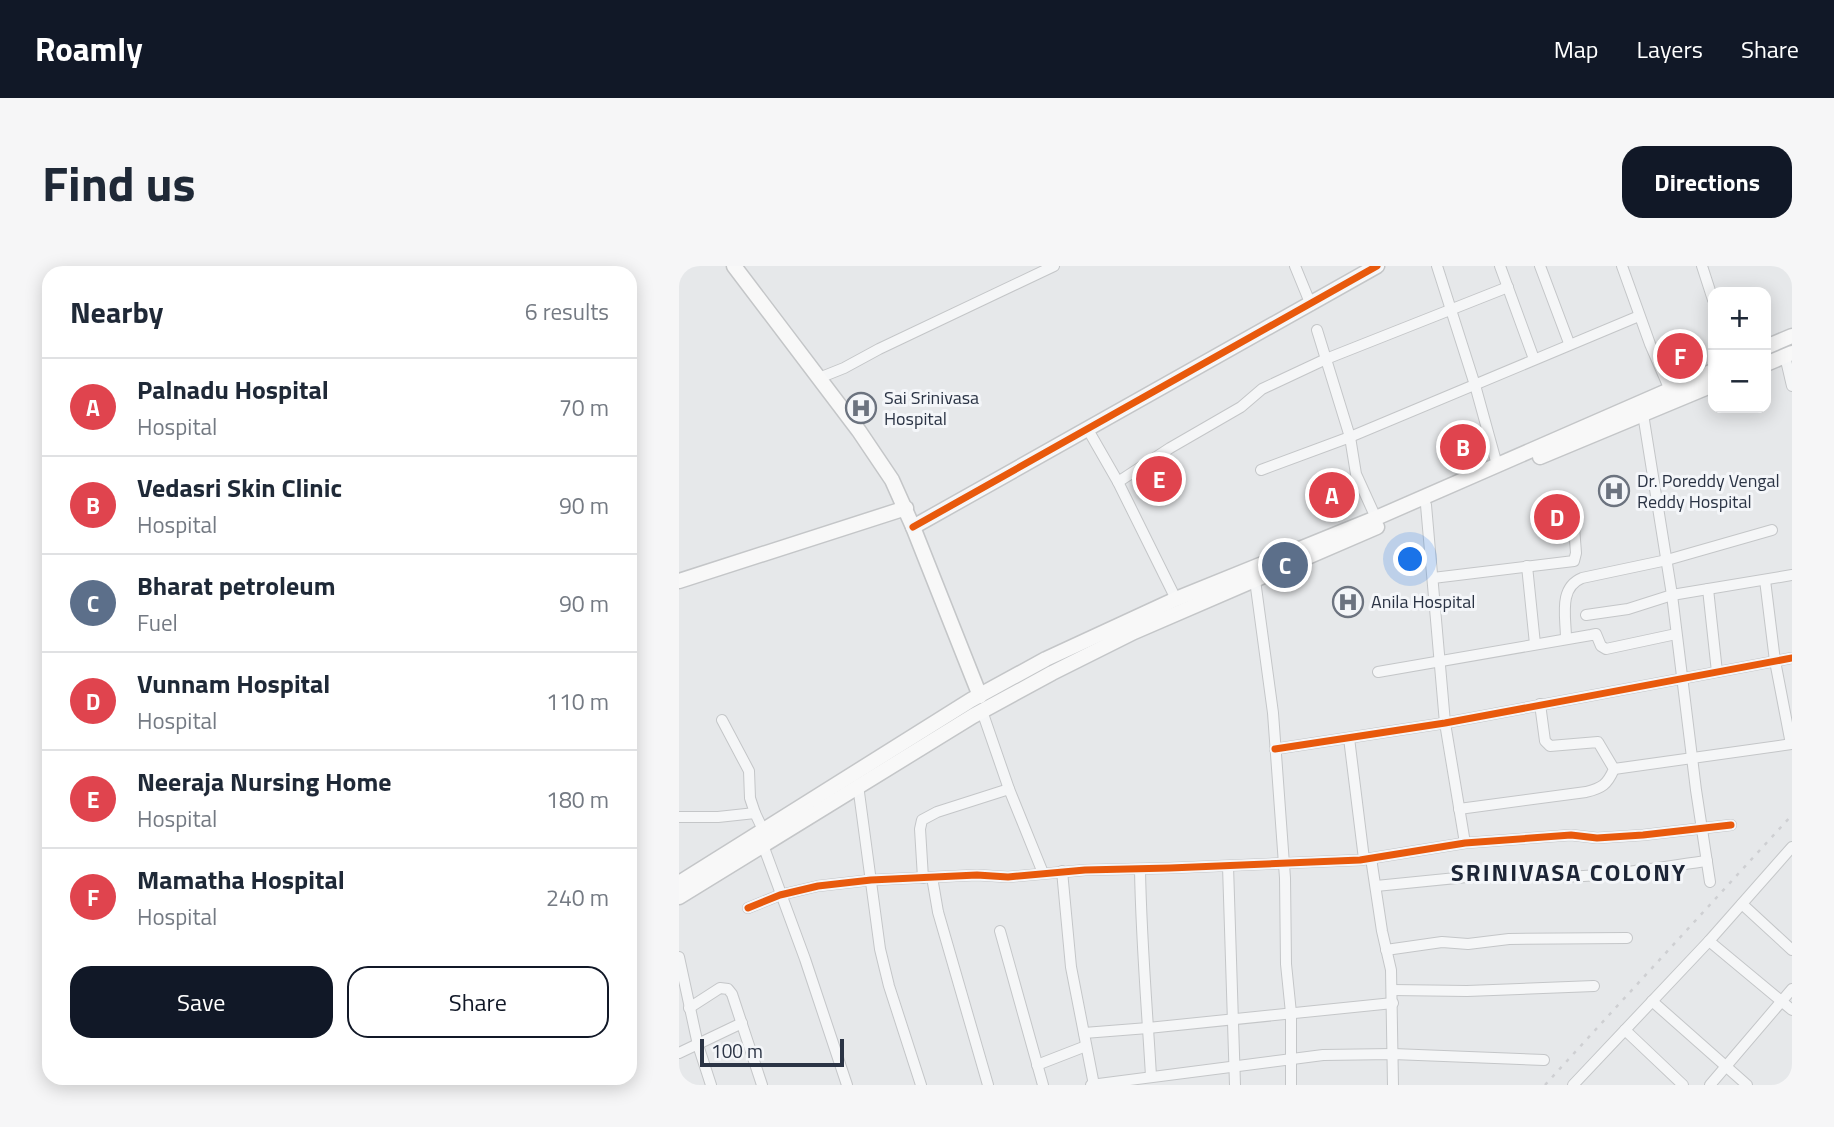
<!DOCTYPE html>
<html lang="en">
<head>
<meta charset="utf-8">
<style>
	body { margin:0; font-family:"Titillium Web",sans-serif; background:#f6f6f7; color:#1f2937 }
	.controls { position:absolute; right:21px; top:21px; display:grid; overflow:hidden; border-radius:14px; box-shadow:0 4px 18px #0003 }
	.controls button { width:63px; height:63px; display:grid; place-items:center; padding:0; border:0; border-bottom:2px solid #e0e1e3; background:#fff; color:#1f2937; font:35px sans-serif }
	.scale { position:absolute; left:21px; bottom:18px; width:144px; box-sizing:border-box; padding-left:7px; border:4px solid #2b3445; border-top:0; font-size:19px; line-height:24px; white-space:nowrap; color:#2b3445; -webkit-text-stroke:5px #f4f6f9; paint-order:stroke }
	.you { position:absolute; left:732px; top:294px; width:24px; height:24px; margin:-18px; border:5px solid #fff; border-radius:50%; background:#1a73e8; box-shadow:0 0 0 10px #1a73e833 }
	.badge { display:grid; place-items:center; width:46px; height:46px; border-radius:50%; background:#111827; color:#fff; font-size:23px; font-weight:700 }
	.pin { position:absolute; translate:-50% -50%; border:4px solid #fff; box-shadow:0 2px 7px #0006 }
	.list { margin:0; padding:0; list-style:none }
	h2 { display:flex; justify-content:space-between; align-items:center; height:91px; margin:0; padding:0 28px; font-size:30px }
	h2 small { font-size:23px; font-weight:400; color:#747a83 }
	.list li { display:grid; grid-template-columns:46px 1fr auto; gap:21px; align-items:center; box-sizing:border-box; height:98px; padding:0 28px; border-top:2px solid #e0e1e3 }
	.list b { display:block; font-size:26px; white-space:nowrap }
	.list p { margin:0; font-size:23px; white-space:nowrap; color:#747a83 }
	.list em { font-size:23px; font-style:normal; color:#747a83 }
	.actions { display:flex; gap:14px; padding:21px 28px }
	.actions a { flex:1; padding:16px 0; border:2px solid #111827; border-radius:21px; text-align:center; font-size:24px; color:#111827 }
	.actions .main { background:#111827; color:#fff }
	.map { position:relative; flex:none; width:1113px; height:819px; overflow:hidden; border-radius:21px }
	header { display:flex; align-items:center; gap:42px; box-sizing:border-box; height:98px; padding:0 35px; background:#111827; color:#fff }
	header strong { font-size:33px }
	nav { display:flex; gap:38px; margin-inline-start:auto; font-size:24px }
	.intro { display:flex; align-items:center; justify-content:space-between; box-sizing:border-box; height:168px; padding:0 42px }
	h1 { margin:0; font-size:49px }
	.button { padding:18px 32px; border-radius:21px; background:#111827; color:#fff; font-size:24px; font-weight:700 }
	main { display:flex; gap:42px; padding:0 42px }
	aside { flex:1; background:#fff; border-radius:21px; box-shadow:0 4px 18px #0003 }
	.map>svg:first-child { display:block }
</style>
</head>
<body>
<header>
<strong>Roamly</strong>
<nav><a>Map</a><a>Layers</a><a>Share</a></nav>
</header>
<div class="intro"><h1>Find us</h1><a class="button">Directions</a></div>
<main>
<aside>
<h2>Nearby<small>6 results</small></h2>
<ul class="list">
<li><span class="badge" style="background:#e0444e">A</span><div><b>Palnadu Hospital</b><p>Hospital</p></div><em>70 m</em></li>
<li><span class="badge" style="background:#e0444e">B</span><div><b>Vedasri Skin Clinic</b><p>Hospital</p></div><em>90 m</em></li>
<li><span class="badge" style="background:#5c6f8a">C</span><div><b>Bharat petroleum</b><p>Fuel</p></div><em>90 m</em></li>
<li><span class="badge" style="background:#e0444e">D</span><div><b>Vunnam Hospital</b><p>Hospital</p></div><em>110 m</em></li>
<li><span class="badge" style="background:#e0444e">E</span><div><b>Neeraja Nursing Home</b><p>Hospital</p></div><em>180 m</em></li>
<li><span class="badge" style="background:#e0444e">F</span><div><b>Mamatha Hospital</b><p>Hospital</p></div><em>240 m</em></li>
</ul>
<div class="actions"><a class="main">Save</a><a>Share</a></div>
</aside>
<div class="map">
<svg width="1113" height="819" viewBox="0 0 1113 819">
	<rect width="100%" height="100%" fill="#e6e8ea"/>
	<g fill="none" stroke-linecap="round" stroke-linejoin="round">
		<g stroke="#c4c6c8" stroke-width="12">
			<g id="street">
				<path d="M616,0L632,39"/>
				<path d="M758,0L796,119L818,199"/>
				<path d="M821,0L855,93"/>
				<path d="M861,0L890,77"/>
				<path d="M943,0L971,78L991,124"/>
				<path d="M1023,0L1034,34"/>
				<path d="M638,64L671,171L677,208L697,252"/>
				<path d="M1106,90L1113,120"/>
				<path d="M140,112L165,102L200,83L375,0"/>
				<path d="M964,148L993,329L1017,524L1031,616"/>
				<path d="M408,162L439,216L497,333"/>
				<path d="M582,204L671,171L960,50"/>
				<path d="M439,216L491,182L562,141L583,123L647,93L829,21"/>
				<path d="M747,239L766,457L786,577"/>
				<path d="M848,300L856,378"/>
				<path d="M754,312L895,295L897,287L894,247"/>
				<path d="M576,314L594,447L606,612L607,698L612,747V819"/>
				<path d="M1086,314L1096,395L1112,478"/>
				<path d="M1029,323L1038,406"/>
				<path d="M907,349L949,343L993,329L1113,309"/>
				<path d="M887,373C887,351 879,322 903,312L988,294L1093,264"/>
				<path d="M699,406L912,369L917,368L922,380L927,383L997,368"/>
				<path d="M303,445L330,523L364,607"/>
				<path d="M43,454L70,505L71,532L76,547"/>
				<path d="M670,472L685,593"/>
				<path d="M596,483L766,457L1113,392"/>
				<path d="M935,503L1113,478"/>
				<path d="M179,519L201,683L210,720L242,819"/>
				<path d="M780,543L907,526C923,522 928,519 935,503L919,476L871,480L866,475L861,438"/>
				<path d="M0,551H39L76,547L85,566"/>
				<path d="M84,579L126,693L168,819"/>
				<path d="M692,592L703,665L712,704L714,819"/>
				<path d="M549,600L556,819"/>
				<path d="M461,603C462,672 468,741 472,810"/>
				<path d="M383,605L392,701L415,819"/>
				<path d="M253,611L259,646L309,819"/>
				<path d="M244,612L241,563L243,554L258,546L330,523"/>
				<path d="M697,620L848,605C882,620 987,600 1028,595"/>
				<path d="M1063,638L1113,684"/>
				<path d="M69,642L101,629L139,620L192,614L298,609L329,611L406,604L491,602L681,594L786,577L892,569L918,572L964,569L1052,559"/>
				<path d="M321,665L364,819"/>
				<path d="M1030,675L1113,744"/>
				<path d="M707,684L763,676L789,678L830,673L948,672"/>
				<path d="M0,691L19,779L32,819"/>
				<path d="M713,724L788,725L915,720"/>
				<path d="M973,735L1068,819"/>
				<path d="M10,742L41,722L49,723L53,728L83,819"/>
				<path d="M946,764L1004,819"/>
				<path d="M405,767L469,762L714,737"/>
				<path d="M0,787L63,757"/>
				<path d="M358,799L407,780"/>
				<path d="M412,819L644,789L714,788L865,794"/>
				<path d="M894,819L1030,675L1113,581"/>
				<path d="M1031,819L1113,723"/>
			</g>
		</g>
		<g stroke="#c4c6c8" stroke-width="17">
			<g id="secondary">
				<path d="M55,0L180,165L213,214L234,261L301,430"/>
				<path d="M1087,81L1113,70"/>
				<path d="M1087,98L1113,87"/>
				<path d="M861,191L1034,119"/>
				<path d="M234,261L698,0"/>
				<path d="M0,315L227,242"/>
				<path d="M0,617L292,434L367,393L497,333L697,252L1034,105"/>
				<path d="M0,631L294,450L373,407L455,366L698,261"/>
			</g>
		</g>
		<use href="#street" stroke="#f5f6f7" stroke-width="10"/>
		<use href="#secondary" stroke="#f8f8f8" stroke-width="14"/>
		<path stroke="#cecfd2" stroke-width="2.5" stroke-dasharray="3.5 7" stroke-linecap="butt" d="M866,819L1113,549"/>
		<g stroke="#f4f6f9" stroke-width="11">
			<g id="cycleway">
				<path d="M234,261L698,0"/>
				<path d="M596,483L766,457L1113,392"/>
				<path d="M69,642L101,629L139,620L192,614L298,609L329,611L406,604L491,602L681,594L786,577L892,569L918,572L964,569L1052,559"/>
			</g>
		</g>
		<use href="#cycleway" stroke="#e8590c" stroke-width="7"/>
	</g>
	<defs>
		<g id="hospital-ring" transform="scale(1.575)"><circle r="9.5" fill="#f4f6f9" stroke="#6c737f" stroke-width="1.5"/><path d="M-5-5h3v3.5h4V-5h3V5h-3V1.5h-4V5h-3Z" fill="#6c737f"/></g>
	</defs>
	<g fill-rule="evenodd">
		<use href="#hospital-ring" x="182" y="142"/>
		<use href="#hospital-ring" x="935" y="225"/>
		<use href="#hospital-ring" x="669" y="336"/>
	</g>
	<g text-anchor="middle" stroke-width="6" stroke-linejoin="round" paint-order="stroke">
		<g font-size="18" fill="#2b3445" stroke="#f4f6f9" text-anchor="start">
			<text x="205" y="138">Sai Srinivasa<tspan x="205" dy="21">Hospital</tspan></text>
			<text x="958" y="221">Dr. Poreddy Vengal<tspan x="958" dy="21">Reddy Hospital</tspan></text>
			<text x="692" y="342">Anila Hospital</text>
		</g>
		<g font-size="24" font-weight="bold" letter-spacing="2" fill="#1d2536" stroke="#f4f6f9">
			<text x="890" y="615">SRINIVASA COLONY</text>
		</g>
	</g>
</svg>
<div class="controls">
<button>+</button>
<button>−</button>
</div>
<div class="scale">100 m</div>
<div class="you"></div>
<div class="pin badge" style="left:653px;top:229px;background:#e0444e">A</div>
<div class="pin badge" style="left:784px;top:181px;background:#e0444e">B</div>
<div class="pin badge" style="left:606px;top:299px;background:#5c6f8a">C</div>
<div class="pin badge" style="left:878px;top:251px;background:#e0444e">D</div>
<div class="pin badge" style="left:480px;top:213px;background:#e0444e">E</div>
<div class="pin badge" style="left:1001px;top:90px;background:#e0444e">F</div>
</div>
</main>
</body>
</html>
